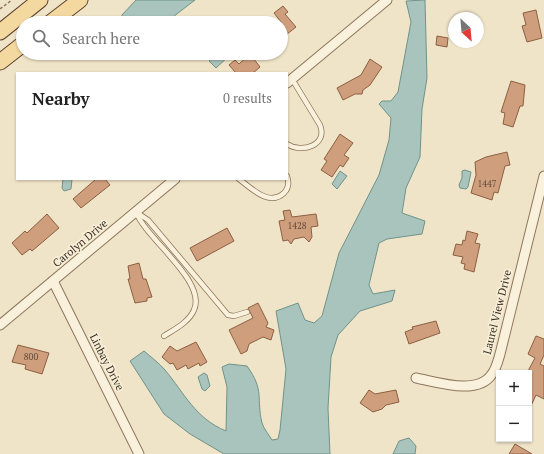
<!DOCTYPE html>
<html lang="en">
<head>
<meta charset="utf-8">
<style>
	body { margin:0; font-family:"PT Serif",serif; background:#f6f6f6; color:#222 }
	.controls { position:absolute; right:12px; bottom:12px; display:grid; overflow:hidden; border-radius:0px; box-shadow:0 1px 3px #0004 }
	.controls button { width:36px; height:36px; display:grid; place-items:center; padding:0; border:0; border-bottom:1px solid #e0e0e0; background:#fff; color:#222; font:20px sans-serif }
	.compass { position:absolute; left:448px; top:12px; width:36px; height:36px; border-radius:50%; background:#fff; box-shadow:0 1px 3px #0004; rotate:154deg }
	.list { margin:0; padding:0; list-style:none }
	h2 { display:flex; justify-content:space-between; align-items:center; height:52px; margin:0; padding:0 16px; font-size:17px }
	h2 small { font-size:13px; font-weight:400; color:#767676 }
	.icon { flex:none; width:22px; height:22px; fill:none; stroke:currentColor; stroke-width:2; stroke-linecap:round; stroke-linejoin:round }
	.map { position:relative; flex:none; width:544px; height:454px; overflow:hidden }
	.search { position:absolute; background:#fff; box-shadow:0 1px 3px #0004; left:16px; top:16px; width:272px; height:44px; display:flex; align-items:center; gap:10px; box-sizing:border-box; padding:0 14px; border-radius:22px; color:#767676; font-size:15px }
	.panel { position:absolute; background:#fff; box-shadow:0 1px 3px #0004; left:16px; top:72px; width:272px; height:108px; border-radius:0px }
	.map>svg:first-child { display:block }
</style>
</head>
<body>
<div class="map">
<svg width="544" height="454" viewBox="0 0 544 454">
	<rect width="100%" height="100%" fill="#f0e4c8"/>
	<g fill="#a9c4bc" stroke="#6f938a">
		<path d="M136,0H195L165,23H122V15Z"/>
		<path d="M425,0L427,78L422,109L420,157L406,188L402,213L425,221L422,234L387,239L379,243L369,285L373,294L395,290L392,301L360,311L338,335L331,357L328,408L330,454H224L190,434L164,414L130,361L144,351C151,357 159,363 165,370C185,394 195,418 226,431L227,387L222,367L229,364L247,366C265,391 256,398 262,423C264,429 269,435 272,440L278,439L280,430L286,369L276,311L298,303L305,320L314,323L322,316L339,253L379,175L389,140L391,118L379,104L382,101H391L398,92L411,22L406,1Z"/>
		<path d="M219,53H228L230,55L216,68L209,61Z"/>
		<path d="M465,170L471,172L468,187L466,189L460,188L459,185L462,178V171Z"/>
		<path d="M340,171L347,176L337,189L332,184Z"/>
		<path d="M63,179H72L71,189L64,191L62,188Z"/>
		<path d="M204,373L207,375L210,386L205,391L202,389L198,377Z"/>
		<path d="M409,438L416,446L415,454H393L399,441Z"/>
	</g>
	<g fill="#cf9f7d" stroke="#8d5f41">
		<path d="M283,6L288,12L285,14L296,27L281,39V22L274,13Z"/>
		<path d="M536,10L542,38L527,42L522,26L526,25L523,13Z"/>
		<path d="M437,36L448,38L447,47L436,45Z"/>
		<path d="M250,54L260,67L253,73H236L229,65L235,60L239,64Z"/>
		<path d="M370,59L382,67L370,85L363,90L362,94H355L343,100L337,88L361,75Z"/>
		<path d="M511,81L525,85L523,106H520L513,127L503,124L505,113L501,112Z"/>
		<path d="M340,134L353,143L344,155L349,158L343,167L340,165L332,177L321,170L327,161L324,159Z"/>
		<path d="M507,152L510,165L505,166L498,193L494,192L492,200L471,193L476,175L475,162L486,157Z"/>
		<path d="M96,179H105L110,185L81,208L73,199Z"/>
		<path d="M290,210L292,217L316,214L318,226L311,227L312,237L309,242L304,237L294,239L291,244L288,240L283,241L279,221L285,220L283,211Z"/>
		<path d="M47,214L59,228L32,251L30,249L22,255L12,243L25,231L27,233Z"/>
		<path d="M227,228L234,241L197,261L190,248Z"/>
		<path d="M467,231L478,234L475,243L480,244L474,272L464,269L465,264L461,263L463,257L453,255L456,244L462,245L463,240L465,241Z"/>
		<path d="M139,263L143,279H146L152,297L147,298V301L135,303L128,279H130L128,266Z"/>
		<path d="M258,303L268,323L266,327L274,330L271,340L263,337L249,344L247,351L241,354L229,330L253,318L248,308Z"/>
		<path d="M436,321L440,333L409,344L405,332L413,329L412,327Z"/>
		<path d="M536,336L544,339V355L540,364L544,366V399L536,395L529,410V369L535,358L528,354Z"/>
		<path d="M196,342L207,362L200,366L199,363L188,369L186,365L177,370L173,363L170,364L162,357L170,346L177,351Z"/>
		<path d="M18,345L49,353L42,374L25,369L26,365L12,362Z"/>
		<path d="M369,390L375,394L396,390L399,402L386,405L382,409L373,412L360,403Z"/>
		<path d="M515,444L532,454H509Z"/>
	</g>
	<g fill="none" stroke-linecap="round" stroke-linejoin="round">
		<g stroke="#8d765c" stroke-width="6">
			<g id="lane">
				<path d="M287,144C302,154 328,145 320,125L292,79"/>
				<path d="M239,179C251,188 269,207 284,193C289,188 289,182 287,176"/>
				<path d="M136,212C146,239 207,281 194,310C189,322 175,329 164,336"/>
				<path d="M136,212L148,220L228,315L234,316L247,312"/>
			</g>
		</g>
		<g stroke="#8d765c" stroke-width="11">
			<g id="street">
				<path d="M287,83L387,0"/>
				<path d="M53,281L139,454"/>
				<path d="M0,325L175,179"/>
				<path d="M416,378C437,382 478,396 492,374C496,369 498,361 500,354L544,176"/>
			</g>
		</g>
		<g stroke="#5b4430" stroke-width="17">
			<g id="primary">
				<path d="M50,23L80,0"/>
				<path d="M0,32L40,0"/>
				<path d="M0,62L23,44"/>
			</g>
		</g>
		<path stroke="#8d765c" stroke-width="1.5" stroke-dasharray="3 2" stroke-linecap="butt" d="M0,9L12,0"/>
		<use href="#lane" stroke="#faf1dc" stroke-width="4.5"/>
		<use href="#street" stroke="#faf1dc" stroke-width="9"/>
		<use href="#primary" stroke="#f3d9a0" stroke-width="15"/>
	</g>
	<g text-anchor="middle" stroke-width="3.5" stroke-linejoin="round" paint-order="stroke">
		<g font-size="9" fill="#624a37">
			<text x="487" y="187">1447</text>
			<text x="297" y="229">1428</text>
			<text x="31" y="360">800</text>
		</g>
		<g font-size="11" fill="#3d2e20" stroke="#f7eed8">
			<text transform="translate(80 243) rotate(-40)" y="4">Carolyn Drive</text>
			<text transform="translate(497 312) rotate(-76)" y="4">Laurel View Drive</text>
			<text transform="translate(107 362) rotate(63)" y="4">Linbay Drive</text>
		</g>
	</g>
</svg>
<div class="controls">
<button>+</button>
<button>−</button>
</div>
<svg class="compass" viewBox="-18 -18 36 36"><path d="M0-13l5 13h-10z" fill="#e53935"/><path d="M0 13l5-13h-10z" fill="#767676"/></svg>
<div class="search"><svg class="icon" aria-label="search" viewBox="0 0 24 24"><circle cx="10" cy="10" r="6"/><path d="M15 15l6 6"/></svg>Search here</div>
<section class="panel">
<h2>Nearby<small>0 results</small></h2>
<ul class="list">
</ul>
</section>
</div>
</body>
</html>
